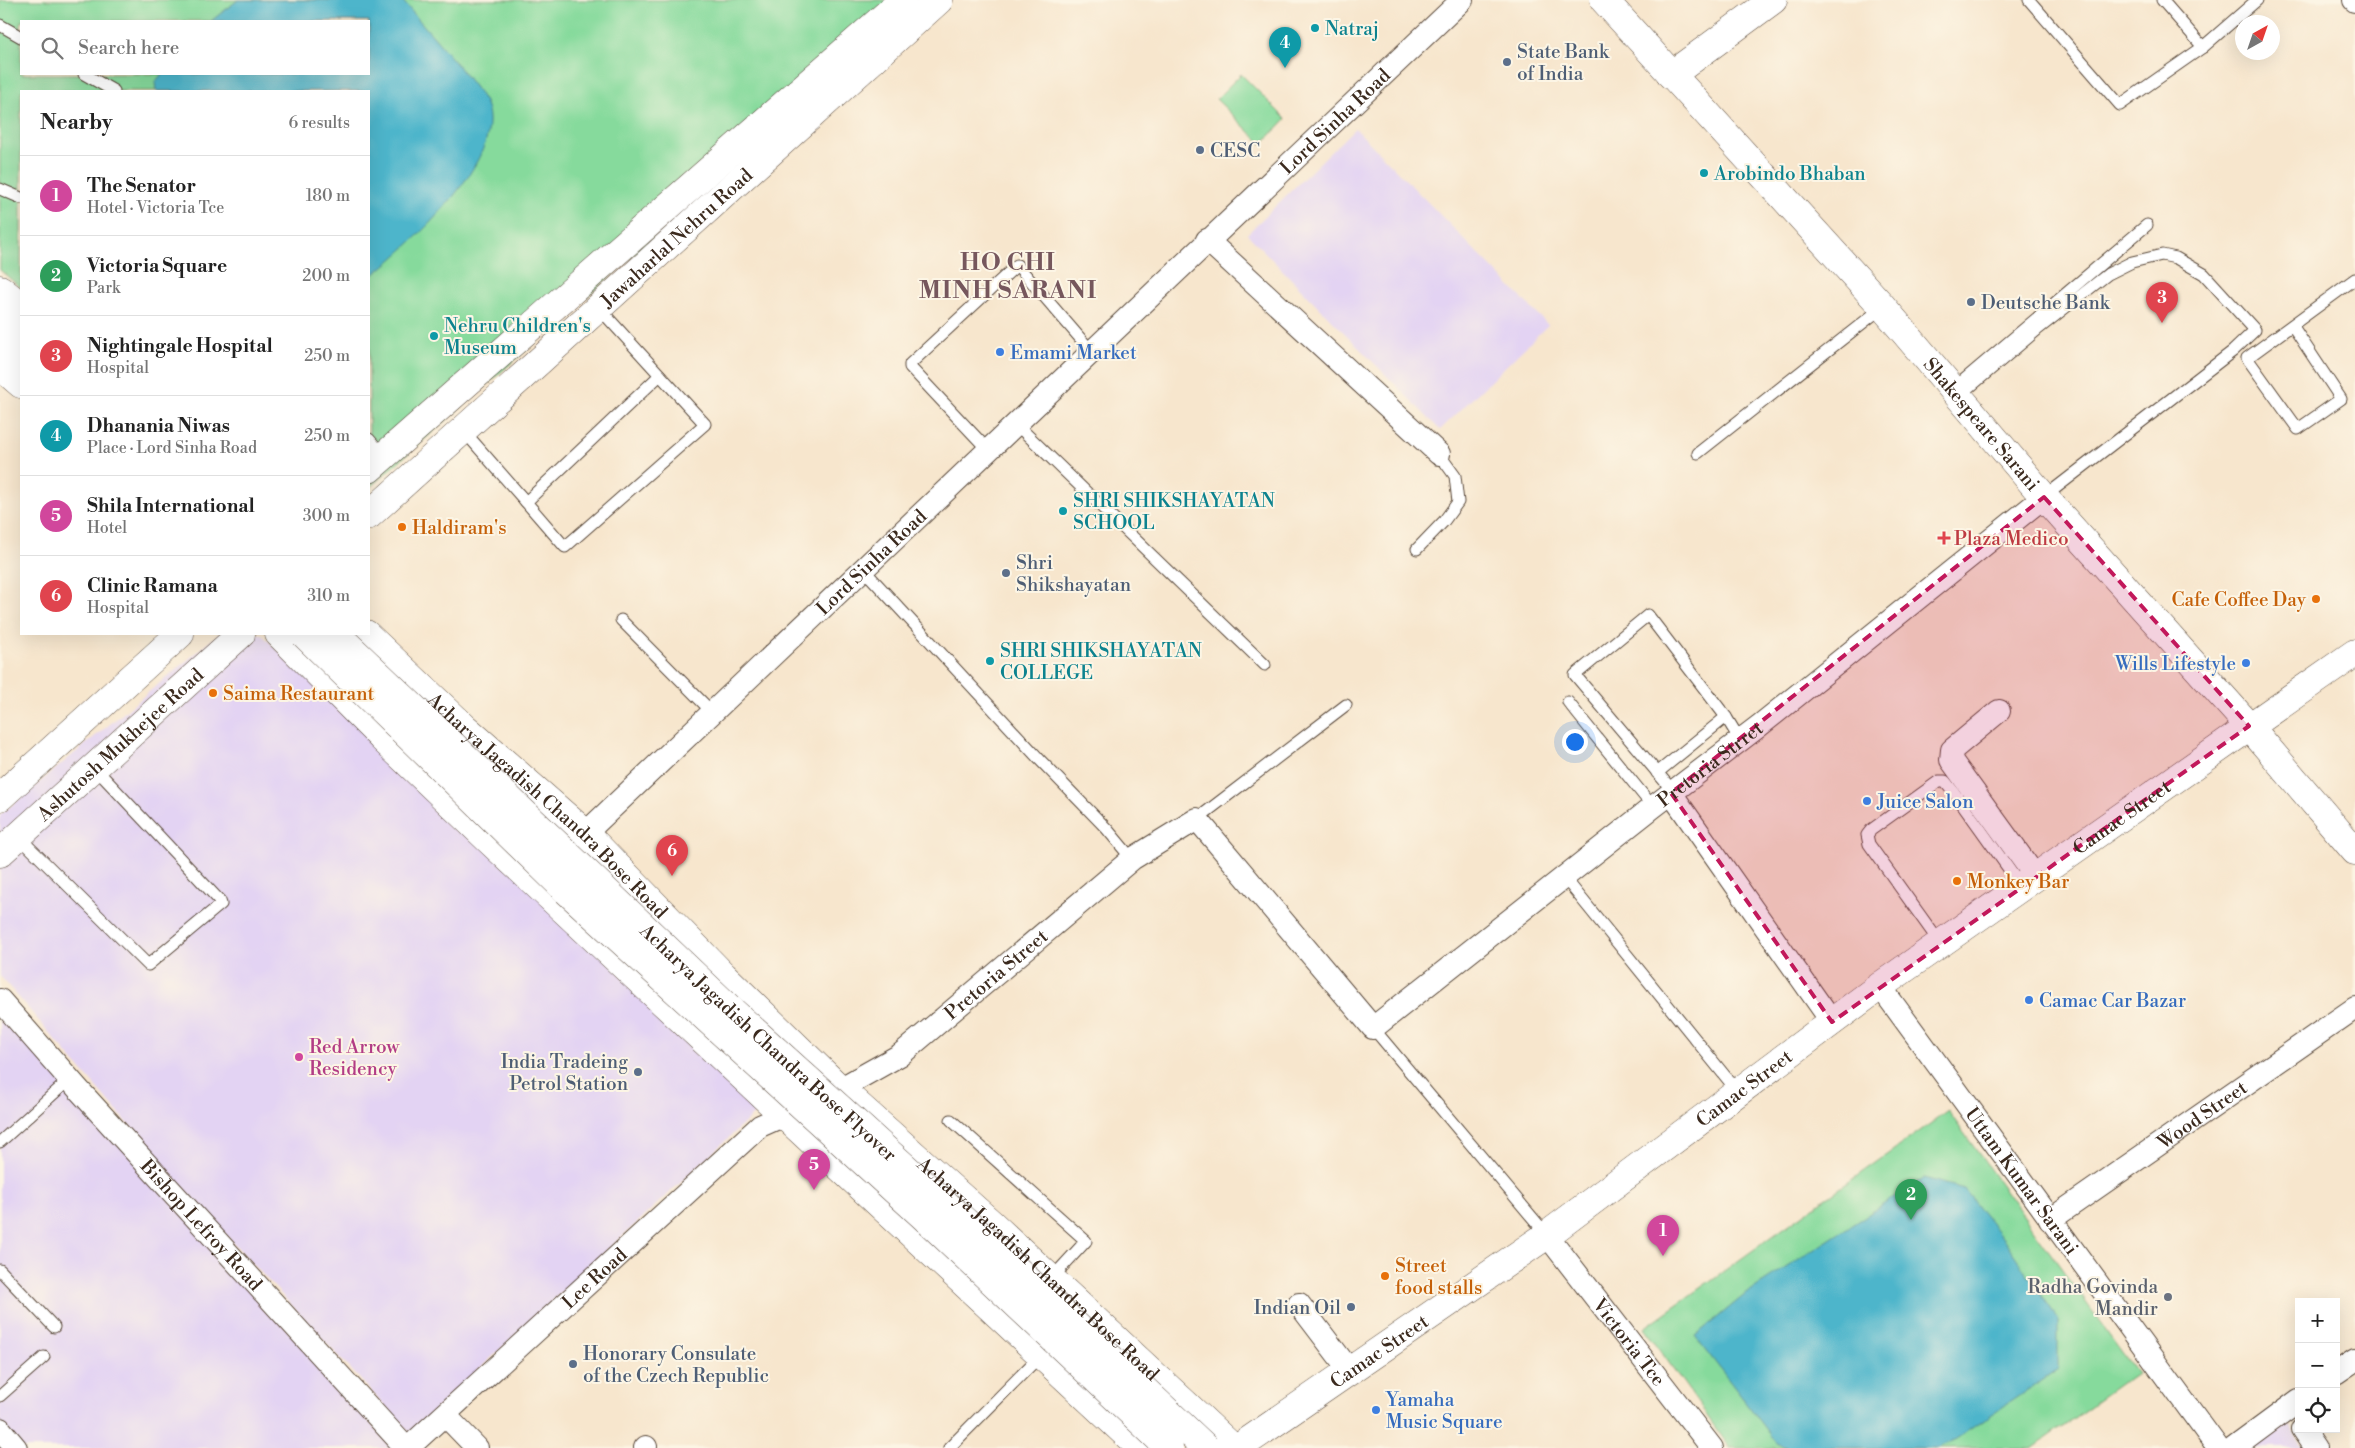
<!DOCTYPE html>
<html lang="en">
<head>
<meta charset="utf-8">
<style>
	body { margin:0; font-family:"Libre Bodoni",serif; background:#f2f2f2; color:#222 }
	.controls { position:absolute; right:15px; bottom:15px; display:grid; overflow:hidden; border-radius:0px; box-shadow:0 5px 20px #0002 }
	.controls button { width:45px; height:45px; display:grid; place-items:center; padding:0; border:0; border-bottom:1px solid #e0e0e0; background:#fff; color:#222; font:25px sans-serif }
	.compass { position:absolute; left:2235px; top:15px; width:45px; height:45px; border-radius:50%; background:#fff; box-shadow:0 5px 20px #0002; rotate:40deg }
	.you { position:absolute; left:1574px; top:741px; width:18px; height:18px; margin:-12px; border:4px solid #fff; border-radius:50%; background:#1a73e8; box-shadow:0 0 0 8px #1a73e833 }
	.badge { display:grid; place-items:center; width:32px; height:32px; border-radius:50%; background:#c8321e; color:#fff; font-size:16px; font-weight:700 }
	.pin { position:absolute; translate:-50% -41px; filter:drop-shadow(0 1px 2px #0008) }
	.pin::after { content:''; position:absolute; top:26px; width:18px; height:15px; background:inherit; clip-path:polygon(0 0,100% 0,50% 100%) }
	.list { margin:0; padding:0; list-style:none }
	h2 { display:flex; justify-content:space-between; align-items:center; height:65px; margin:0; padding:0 20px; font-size:21px }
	h2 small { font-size:16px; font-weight:400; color:#767676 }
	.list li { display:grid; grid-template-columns:32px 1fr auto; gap:15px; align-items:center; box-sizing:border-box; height:80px; padding:0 20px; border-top:1px solid #e0e0e0 }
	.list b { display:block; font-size:19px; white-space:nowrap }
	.list p { margin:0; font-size:16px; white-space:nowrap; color:#767676 }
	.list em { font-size:16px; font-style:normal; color:#767676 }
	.icon { flex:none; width:28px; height:28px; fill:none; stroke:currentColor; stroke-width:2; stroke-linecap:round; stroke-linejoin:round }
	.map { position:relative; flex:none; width:2355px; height:1448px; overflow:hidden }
	.search { position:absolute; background:#fff; box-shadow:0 5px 20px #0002; left:20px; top:20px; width:350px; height:55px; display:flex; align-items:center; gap:12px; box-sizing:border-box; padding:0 18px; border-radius:0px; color:#767676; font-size:19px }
	.panel { position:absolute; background:#fff; box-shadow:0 5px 20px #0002; left:20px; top:90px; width:350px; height:545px; border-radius:0px }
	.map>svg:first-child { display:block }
</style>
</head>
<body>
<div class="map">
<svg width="2355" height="1448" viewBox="0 0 2355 1448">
	<rect width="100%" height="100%" fill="#fcf5e5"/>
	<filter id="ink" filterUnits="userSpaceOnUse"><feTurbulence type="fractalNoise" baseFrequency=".02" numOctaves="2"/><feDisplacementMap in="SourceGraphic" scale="10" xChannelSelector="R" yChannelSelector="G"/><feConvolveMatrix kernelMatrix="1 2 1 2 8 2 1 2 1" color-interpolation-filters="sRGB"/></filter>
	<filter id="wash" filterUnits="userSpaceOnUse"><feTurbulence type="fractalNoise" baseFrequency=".0096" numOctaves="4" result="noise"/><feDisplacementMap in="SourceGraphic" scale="20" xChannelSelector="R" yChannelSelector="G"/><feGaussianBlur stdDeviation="1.12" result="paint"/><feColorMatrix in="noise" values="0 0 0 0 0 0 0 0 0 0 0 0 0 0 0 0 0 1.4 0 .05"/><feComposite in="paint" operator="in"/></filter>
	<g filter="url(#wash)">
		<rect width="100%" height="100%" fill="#f7e6cd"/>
		<g fill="#e3d3f3">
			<path d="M1355,128L1548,325L1440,430L1247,234Z"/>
			<path d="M219,634H261L763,1106L410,1433L200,1207L0,976V815Z"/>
			<path d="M0,1008L392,1447L391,1448H0Z"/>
			<path d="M2286,1422L2305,1448H2251Z"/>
		</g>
		<g fill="#86da9c" stroke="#60825d" fill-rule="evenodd">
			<path d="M0,0H916L680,215L369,488V91H21V288L0,270ZM21,21H369V74H21Z"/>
			<path d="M1241,74L1286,119L1262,144L1216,99Z"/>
			<path d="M1948,1111L2137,1373L2032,1448H1730L1644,1328Z"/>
		</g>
		<g fill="#4db5cb" stroke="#447074">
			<path d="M238,0H402C425,28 451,55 473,85C477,91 483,97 486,104C508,158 408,248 369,278V91H156L155,82L162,74H369V21H211Z"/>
			<path d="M1924,1178L1964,1189L2005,1241L2058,1319V1369L1956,1439L1937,1448H1788L1777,1443L1695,1336L1747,1293Z"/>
		</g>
	</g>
	<g filter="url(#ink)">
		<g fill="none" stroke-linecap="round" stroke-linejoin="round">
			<g stroke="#574638" stroke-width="13">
				<g id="lane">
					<path d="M2029,0L2120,105L2203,47L2257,0"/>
					<path d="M2162,0L2203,47"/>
					<path d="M0,25L21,37"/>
					<path d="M84,74L114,91"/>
					<path d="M0,189L21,198"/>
					<path d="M2292,325L2341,399L2298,429L2247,358L2355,279"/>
					<path d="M1952,390L2147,225"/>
					<path d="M1958,397L2037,330L2108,274L2132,262L2162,255L2176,258L2204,274L2255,330L2233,351L2044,497"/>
					<path d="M1017,425L1265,665"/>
					<path d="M463,430L526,502L660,375L598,307"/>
					<path d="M369,439L384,456"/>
					<path d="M989,451L910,367V364L1017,265L1092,352"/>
					<path d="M1698,453L1883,307"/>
					<path d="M526,502L565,547L705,424L660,375"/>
					<path d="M1417,549L1444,521L1458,502L1455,476L1439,454"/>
					<path d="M864,570L1040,760L1107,829L1132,859"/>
					<path d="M621,620L713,713"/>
					<path d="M1568,702L1653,807"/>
					<path d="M1657,773L1726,717"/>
					<path d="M1671,793L1667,784L1575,675L1648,615L1726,717L1740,740"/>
					<path d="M1197,819L1346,705"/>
					<path d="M18,836L148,965L221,904L220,901L94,767"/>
					<path d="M1564,877L1738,1092"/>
					<path d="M1940,943L1869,844L1867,835L1871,830L1939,781H1945L1953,791L2021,886"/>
					<path d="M1373,1028L1547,1235"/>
					<path d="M951,1120L1086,1241L1051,1279"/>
					<path d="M0,1142L70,1079"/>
					<path d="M0,1270L54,1327"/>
					<path d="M0,1396L44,1357"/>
					<path d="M949,1448L1040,1356"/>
				</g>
			</g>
			<g stroke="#574638" stroke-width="24">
				<g id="street">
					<path d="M2354,0L2355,1"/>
					<path d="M1207,240L1439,454"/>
					<path d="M1999,711L1952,750L1951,760L2035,876"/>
					<path d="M1671,793L1832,1022"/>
					<path id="s1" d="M573,845L1462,0"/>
					<path id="s2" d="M1880,986L2218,1448"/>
					<path id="s3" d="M0,1000L79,1090L406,1448"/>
					<path id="s4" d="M827,1096L900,1055L1132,859L1197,819L1373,1028L1653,807L1759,726L2044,497"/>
					<path id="s5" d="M2050,1220L2355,1008"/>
					<path id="s6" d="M1547,1235L1712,1448"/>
					<path d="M1299,1304L1350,1371"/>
					<path d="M2336,1373L2355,1360"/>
					<path d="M445,1415L477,1448"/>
					<path d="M0,1429L16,1448"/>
					<path d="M2302,1429L2315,1448"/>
					<path id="s7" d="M408,1448L760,1126L798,1109"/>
					<path d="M645,1448L646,1447"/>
					<path d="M2234,1448L2299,1400"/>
				</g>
			</g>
			<g stroke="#574638" stroke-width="29">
				<g id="secondary">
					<path id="s8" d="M1604,0L1883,307L2044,497L2249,726L2355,851"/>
					<path d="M1671,75L1773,0"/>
					<path d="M0,289L21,306"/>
					<path d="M0,366L21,384"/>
					<path id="s9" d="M1238,1448L1547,1235L1880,986L2355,653"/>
				</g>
			</g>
			<g stroke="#574638" stroke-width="29">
				<g id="primary">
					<path d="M369,469L903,0"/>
					<path id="s10" d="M369,515L939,0"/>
					<path d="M279,634L381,737L491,842L1141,1448"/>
					<path id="s11" d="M366,634L464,727L585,833L724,976L840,1089L993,1225L1233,1448"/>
					<path d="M0,797L180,634"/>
					<path id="s12" d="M0,853L241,634"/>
				</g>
			</g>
			<g stroke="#574638" stroke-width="29">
				<g id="highway">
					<path d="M0,315L21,334"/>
					<path d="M0,344L21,363"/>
				</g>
			</g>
			<use href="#lane" stroke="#fff" stroke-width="11"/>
			<use href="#street" stroke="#fff" stroke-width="22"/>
			<use href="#secondary" stroke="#fff" stroke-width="28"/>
			<use href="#primary" stroke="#fff" stroke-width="28"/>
			<use href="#highway" stroke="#fff" stroke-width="28"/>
			<g stroke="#574638" stroke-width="29" stroke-linecap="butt">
				<g id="highway-bridge">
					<path d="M304,634L567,891L923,1216L1169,1448"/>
					<path id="s13" d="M336,634L731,1010L980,1235L1206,1448"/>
				</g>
			</g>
			<use href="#highway-bridge" stroke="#fff" stroke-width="28"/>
		</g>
	</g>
	<path fill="#c2185b" fill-opacity="0.2" stroke="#c2185b" stroke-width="4" stroke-dasharray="10 6" stroke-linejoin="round" d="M2044,497L2249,726L1832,1022L1671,793Z"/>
	<g fill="#0f9aa8" stroke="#fcf5e5" stroke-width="2">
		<circle cx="1315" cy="28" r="5"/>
		<circle cx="1704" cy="173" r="5"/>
		<circle cx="434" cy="336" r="5"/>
		<circle cx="1063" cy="511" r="5"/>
		<circle cx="990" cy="661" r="5"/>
	</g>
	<g fill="#5c6f8a" stroke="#fcf5e5" stroke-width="2">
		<circle cx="1507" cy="62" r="5"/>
		<circle cx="1200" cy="150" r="5"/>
		<circle cx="1971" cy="302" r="5"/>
		<circle cx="1006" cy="573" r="5"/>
		<circle cx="638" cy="1072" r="5"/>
		<circle cx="1351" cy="1307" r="5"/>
		<circle cx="573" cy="1364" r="5"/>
	</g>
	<g fill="#3f7fe0" stroke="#fcf5e5" stroke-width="2">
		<circle cx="1000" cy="352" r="5"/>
		<circle cx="2246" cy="663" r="5"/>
		<circle cx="1867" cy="801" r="5"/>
		<circle cx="2029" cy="1000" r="5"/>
		<circle cx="1376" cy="1410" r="5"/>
	</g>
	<g fill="#e8710a" stroke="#fcf5e5" stroke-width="2">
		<circle cx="402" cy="527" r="5"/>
		<circle cx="2316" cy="599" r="5"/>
		<circle cx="213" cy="693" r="5"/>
		<circle cx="1957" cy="881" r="5"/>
		<circle cx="1385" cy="1276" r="5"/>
	</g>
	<path fill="#e0444e" stroke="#fcf5e5" stroke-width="2" d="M1941.5 530.5h5v5h5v5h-5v5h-5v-5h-5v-5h5z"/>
	<circle fill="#d1479c" stroke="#fcf5e5" stroke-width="2" cx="299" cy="1057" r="5"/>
	<circle fill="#6b7280" stroke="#fcf5e5" stroke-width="2" cx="2168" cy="1297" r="5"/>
	<g text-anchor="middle" stroke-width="4" stroke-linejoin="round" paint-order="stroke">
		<g font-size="19" fill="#0d838f" stroke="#fcf5e5" text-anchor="start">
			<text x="1325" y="35">Natraj</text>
			<text x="1714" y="180">Arobindo Bhaban</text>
			<text x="444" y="332">Nehru Children's<tspan x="444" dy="22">Museum</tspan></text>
			<text x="1073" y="507">SHRI SHIKSHAYATAN<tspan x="1073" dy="22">SCHOOL</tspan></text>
			<text x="1000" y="657">SHRI SHIKSHAYATAN<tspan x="1000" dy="22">COLLEGE</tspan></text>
		</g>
		<g font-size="19" fill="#4e5e75" stroke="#fcf5e5" text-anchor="start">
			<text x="1517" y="58">State Bank<tspan x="1517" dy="22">of India</tspan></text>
			<text x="1210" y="157">CESC</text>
			<text x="1981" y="309">Deutsche Bank</text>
			<text x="1016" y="569">Shri<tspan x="1016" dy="22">Shikshayatan</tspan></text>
			<text x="628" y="1068" text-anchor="end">India Tradeing<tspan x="628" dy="22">Petrol Station</tspan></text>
			<text x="1341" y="1314" text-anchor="end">Indian Oil</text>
			<text x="583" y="1360">Honorary Consulate<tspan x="583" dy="22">of the Czech Republic</tspan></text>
		</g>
		<g font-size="19" fill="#3b2a1e" stroke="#fcf5e5">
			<text dy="7" stroke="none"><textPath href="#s1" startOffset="1051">Lord Sinha Road</textPath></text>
			<text dy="7" stroke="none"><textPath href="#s10" startOffset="414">Jawaharlal Nehru Road</textPath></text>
			<text dy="7" stroke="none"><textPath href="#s8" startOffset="568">Shakespeare Sarani</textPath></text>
			<text dy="7" stroke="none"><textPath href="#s1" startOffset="411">Lord Sinha Road</textPath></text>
			<text dy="7" stroke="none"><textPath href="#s12" startOffset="162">Ashutosh Mukhejee Road</textPath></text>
			<text dy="7" stroke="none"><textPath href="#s4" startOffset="1165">Pretoria Strret</textPath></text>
			<text dy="7" stroke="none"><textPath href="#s11" startOffset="250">Acharya Jagadish Chandra Bose Road</textPath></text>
			<text dy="7" stroke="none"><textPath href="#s9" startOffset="1086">Camac Street</textPath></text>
			<text dy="7" stroke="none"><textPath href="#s4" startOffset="209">Pretoria Street</textPath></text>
			<text dy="7" stroke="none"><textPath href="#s13" startOffset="595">Acharya Jagadish Chandra Bose Flyover</textPath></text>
			<text dy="7" stroke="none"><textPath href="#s9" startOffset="621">Camac Street</textPath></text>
			<text dy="7" stroke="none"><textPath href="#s5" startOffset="185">Wood Street</textPath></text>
			<text dy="7" stroke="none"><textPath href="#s2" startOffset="241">Uttam Kumar Sarani</textPath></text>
			<text dy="7" stroke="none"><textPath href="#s3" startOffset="302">Bishop Lefroy Road</textPath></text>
			<text dy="7" stroke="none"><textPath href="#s11" startOffset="925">Acharya Jagadish Chandra Bose Road</textPath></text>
			<text dy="7" stroke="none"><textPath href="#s7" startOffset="252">Lee Road</textPath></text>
			<text dy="7" stroke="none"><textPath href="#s6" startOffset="135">Victoria Tce</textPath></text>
			<text dy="7" stroke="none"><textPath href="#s9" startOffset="171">Camac Street</textPath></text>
		</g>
		<g font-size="19" fill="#366cbe" stroke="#fcf5e5" text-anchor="start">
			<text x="1010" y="359">Emami Market</text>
			<text x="2236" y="670" text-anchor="end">Wills Lifestyle</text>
			<text x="1877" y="808">Juice Salon</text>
			<text x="2039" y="1007">Camac Car Bazar</text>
			<text x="1386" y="1406">Yamaha<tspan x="1386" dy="22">Music Square</tspan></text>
		</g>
		<g font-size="19" fill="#c56008" stroke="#fcf5e5" text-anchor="start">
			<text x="412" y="534">Haldiram's</text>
			<text x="2306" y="606" text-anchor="end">Cafe Coffee Day</text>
			<text x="223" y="700">Saima Restaurant</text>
			<text x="1967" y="888">Monkey Bar</text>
			<text x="1395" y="1272">Street<tspan x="1395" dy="22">food stalls</tspan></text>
		</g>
		<g font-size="19" fill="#be3a42" stroke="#fcf5e5" text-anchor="start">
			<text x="1954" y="545">Plaza Medico</text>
		</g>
		<g font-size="19" fill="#b23c85" stroke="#fcf5e5" text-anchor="start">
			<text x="309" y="1053">Red Arrow<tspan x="309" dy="22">Residency</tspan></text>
		</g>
		<g font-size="19" fill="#5b616d" stroke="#fcf5e5" text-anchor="end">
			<text x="2158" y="1293">Radha Govinda<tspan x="2158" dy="22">Mandir</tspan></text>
		</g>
		<g font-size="24" font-weight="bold" letter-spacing="1" fill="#76575d" stroke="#fcf5e5">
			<text x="1008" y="270">HO CHI<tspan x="1008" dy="28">MINH SARANI</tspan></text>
		</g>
	</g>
</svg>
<div class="controls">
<button>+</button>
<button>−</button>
<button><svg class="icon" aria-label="locate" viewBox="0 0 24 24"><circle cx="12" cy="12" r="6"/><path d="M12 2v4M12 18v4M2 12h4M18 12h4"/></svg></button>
</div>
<svg class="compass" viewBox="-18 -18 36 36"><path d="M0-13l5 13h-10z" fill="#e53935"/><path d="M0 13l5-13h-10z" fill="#767676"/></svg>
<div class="you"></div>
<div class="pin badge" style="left:1663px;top:1256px;background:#d1479c">1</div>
<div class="pin badge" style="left:1911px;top:1220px;background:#2e9e5b">2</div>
<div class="pin badge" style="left:2162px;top:323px;background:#e0444e">3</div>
<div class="pin badge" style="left:1285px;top:68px;background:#0f9aa8">4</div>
<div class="pin badge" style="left:814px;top:1190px;background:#d1479c">5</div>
<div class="pin badge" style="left:672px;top:876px;background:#e0444e">6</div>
<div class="search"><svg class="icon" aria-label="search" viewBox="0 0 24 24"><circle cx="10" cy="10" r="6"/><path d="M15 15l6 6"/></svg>Search here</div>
<section class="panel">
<h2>Nearby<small>6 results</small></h2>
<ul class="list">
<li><span class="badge" style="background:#d1479c">1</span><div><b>The Senator</b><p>Hotel · Victoria Tce</p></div><em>180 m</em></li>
<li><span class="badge" style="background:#2e9e5b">2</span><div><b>Victoria Square</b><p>Park</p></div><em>200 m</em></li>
<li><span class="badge" style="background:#e0444e">3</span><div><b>Nightingale Hospital</b><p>Hospital</p></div><em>250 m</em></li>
<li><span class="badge" style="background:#0f9aa8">4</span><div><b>Dhanania Niwas</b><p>Place · Lord Sinha Road</p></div><em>250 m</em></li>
<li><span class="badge" style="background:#d1479c">5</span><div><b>Shila International</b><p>Hotel</p></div><em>300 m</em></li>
<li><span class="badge" style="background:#e0444e">6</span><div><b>Clinic Ramana</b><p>Hospital</p></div><em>310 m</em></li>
</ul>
</section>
</div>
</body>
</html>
